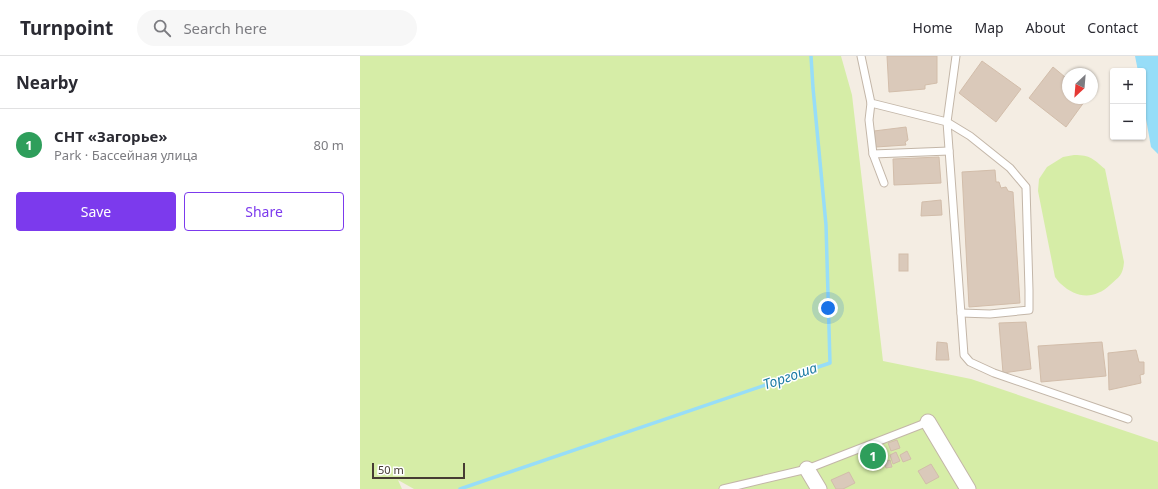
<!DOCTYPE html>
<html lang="en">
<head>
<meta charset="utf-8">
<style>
	body { margin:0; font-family:"Noto Sans",sans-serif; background:#f7f7f7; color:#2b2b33 }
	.controls { position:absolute; right:12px; top:12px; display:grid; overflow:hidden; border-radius:4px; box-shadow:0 1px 3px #0004 }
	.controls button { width:36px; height:36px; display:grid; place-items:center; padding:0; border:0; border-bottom:1px solid #e1e1e2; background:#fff; color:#2b2b33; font:20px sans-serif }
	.compass { position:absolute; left:702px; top:12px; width:36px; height:36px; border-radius:50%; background:#fff; box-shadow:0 1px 3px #0004; rotate:206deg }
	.scale { position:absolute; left:12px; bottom:10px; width:93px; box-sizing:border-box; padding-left:4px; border:2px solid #463c33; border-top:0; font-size:11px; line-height:14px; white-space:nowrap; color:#463c33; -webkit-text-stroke:3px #fff; paint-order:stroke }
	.you { position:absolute; left:468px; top:252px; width:14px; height:14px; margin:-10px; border:3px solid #fff; border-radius:50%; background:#1a73e8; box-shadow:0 0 0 6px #1a73e833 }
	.badge { display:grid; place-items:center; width:26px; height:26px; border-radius:50%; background:#7c3aed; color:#fff; font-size:13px; font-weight:700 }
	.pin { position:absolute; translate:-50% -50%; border:2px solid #fff; box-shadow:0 1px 4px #0006 }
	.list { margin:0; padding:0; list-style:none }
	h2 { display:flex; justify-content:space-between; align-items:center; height:52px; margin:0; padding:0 16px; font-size:17px }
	h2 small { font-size:13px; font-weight:400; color:#7c7c81 }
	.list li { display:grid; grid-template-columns:26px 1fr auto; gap:12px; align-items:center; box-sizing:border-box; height:72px; padding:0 16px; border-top:1px solid #e1e1e2 }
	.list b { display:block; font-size:15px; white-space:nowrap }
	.list p { margin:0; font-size:13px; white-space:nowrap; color:#7c7c81 }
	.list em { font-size:13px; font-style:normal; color:#7c7c81 }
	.actions { display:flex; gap:8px; padding:12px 16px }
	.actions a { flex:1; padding:9px 0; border:1px solid #7c3aed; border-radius:4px; text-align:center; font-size:14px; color:#7c3aed }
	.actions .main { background:#7c3aed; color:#fff }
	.icon { flex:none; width:22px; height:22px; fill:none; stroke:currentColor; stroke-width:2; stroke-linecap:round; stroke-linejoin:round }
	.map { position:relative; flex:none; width:798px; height:433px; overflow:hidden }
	header { display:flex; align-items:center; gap:24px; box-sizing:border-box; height:56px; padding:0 20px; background:#fff; border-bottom:1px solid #e1e1e2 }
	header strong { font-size:19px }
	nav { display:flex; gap:22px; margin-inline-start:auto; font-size:14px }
	.search { width:280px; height:36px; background:#f7f7f7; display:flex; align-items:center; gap:10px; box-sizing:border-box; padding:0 14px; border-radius:22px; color:#7c7c81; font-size:15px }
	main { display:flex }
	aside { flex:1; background:#fff }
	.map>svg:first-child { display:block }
</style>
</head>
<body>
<header>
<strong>Turnpoint</strong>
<div class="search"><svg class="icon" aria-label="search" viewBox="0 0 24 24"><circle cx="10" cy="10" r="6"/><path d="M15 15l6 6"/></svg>Search here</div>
<nav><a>Home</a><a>Map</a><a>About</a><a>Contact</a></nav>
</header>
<main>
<aside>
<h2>Nearby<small></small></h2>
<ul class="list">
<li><span class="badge" style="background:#2e9e5b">1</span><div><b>СНТ «Загорье»</b><p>Park · Бассейная улица</p></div><em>80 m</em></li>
</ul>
<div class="actions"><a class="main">Save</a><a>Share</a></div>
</aside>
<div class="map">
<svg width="798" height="433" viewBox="0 0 798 433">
	<rect width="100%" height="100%" fill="#f4ede3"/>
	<g fill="#d6eda7">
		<path d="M0,0H481L492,39L523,305L611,323L798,386V433H54L38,424L42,433H0Z"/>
		<path d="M714,99C731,99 733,103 745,113L764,206C763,219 759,221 750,229C734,244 716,242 701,228C698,226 697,223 695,221L678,135L679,123L687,111L703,101Z"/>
	</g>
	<path fill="#97ddf8" d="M775,0H798V98L791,91L783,46V15H778Z"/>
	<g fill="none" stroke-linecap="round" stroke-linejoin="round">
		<path stroke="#97ddf8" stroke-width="3.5" d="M100,433L470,307L466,169L453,32L451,0"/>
	</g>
	<g fill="#dac9ba" stroke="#d2bdaa">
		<path d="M527,0H577V27L565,29V33L529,36Z"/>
		<path d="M622,5L661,33L636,66L599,37Z"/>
		<path d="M693,11L705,21L708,19V42H727L706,71L669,42Z"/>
		<path d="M546,71L548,84L545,86L546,89L516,91L514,75Z"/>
		<path d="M579,101L581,127L534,129L533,103Z"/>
		<path d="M635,114L636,126H639L641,132L646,131L648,135L653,136L660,247L609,251L602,116Z"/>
		<path d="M581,144L582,159L561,160L562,146Z"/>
		<rect x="539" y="198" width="9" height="17"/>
		<path d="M666,266L671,313L643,317L639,267Z"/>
		<path d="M577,286L587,287L589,304H576Z"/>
		<path d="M742,286L746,320L681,326L678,290Z"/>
		<path d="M776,294L779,306H784V318L780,319L781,327L749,334L748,297Z"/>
		<path d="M537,384L540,392L531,395L528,387Z"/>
		<path d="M547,395L551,403L543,406L540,399Z"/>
		<path d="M536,396L540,405L533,408L530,399Z"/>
		<path d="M530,404L532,411L526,412L524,406Z"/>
		<path d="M571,408L579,421L566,428L558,415Z"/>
		<path d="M489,416L495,427L483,433H476L471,424Z"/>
	</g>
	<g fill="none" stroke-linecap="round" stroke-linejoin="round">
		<g stroke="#c3b6a8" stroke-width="9">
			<g id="lane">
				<path d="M501,0L511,47L587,66L610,80L650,112L666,131L669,234V254L630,258L601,257"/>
				<path d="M596,0L587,66L604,299L610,306L634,317L768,363"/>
				<path d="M511,47L509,64L513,98L524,127"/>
				<path d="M513,98L589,95"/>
				<path d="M363,433L447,413L568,366"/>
			</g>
		</g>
		<g stroke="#c3b6a8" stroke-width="17">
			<g id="street">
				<path d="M568,366L608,433"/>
				<path d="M447,413L459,433"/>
			</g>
		</g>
		<use href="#lane" stroke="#fff" stroke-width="7"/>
		<use href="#street" stroke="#fff" stroke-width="15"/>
	</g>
	<g text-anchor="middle" stroke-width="3" stroke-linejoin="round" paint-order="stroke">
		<g font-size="14" font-style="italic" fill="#1e7ca4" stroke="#fff">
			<text transform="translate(430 320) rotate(-19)" y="5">Торгоша</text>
		</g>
	</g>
</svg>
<div class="controls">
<button>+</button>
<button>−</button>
</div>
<svg class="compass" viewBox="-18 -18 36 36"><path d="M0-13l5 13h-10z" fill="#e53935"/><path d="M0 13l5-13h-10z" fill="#7c7c81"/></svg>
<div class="scale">50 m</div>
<div class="you"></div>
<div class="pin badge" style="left:513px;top:400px;background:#2e9e5b">1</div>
</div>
</main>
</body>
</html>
